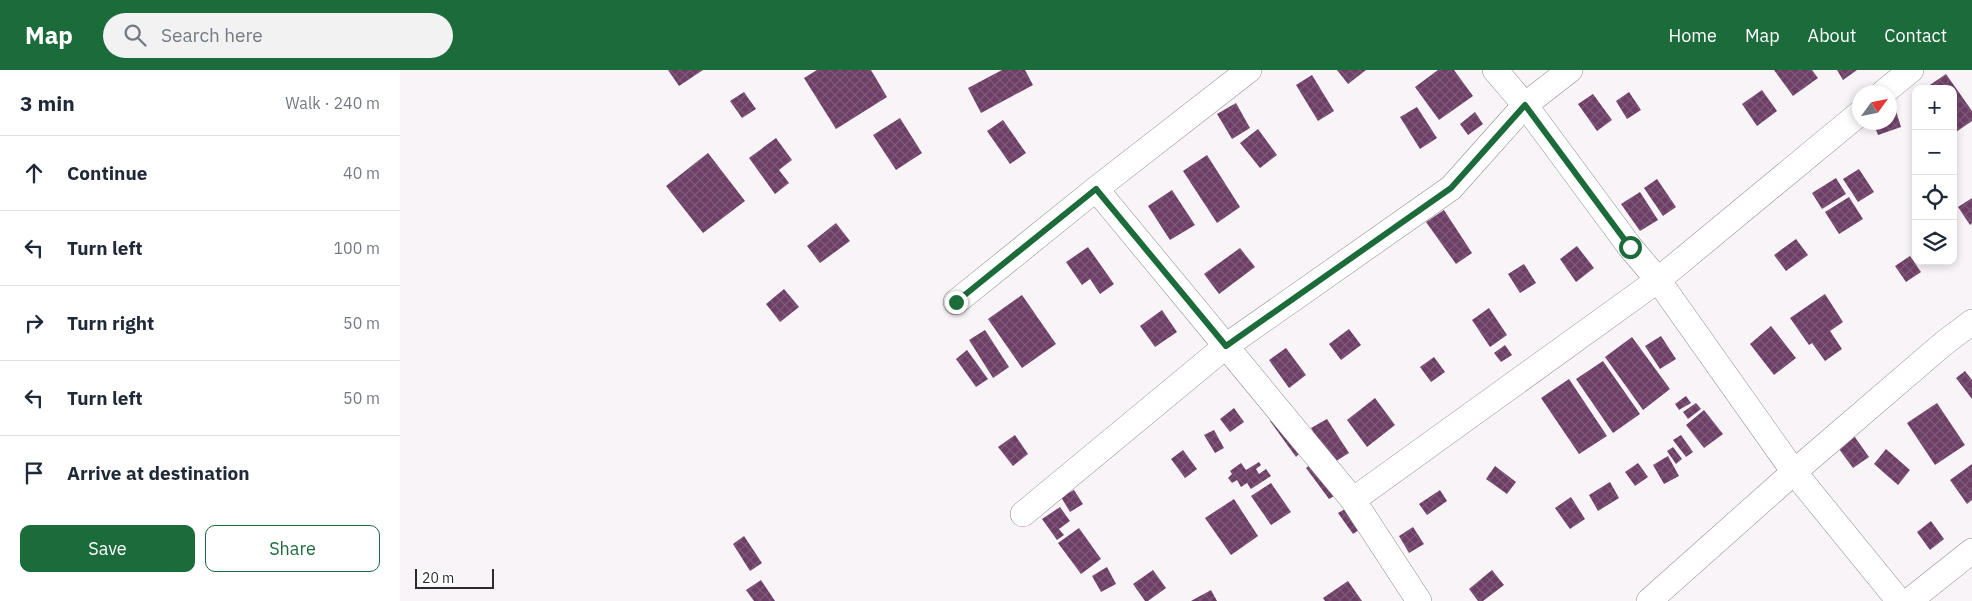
<!DOCTYPE html>
<html lang="en">
<head>
<meta charset="utf-8">
<style>
	body { margin:0; font-family:"IBM Plex Sans",sans-serif; background:#f2f2f3; color:#1f2937 }
	.controls { position:absolute; right:15px; top:15px; display:grid; overflow:hidden; border-radius:10px; box-shadow:0 2px 8px #0003 }
	.controls button { width:45px; height:45px; display:grid; place-items:center; padding:0; border:0; border-bottom:1px solid #e0e1e3; background:#fff; color:#1f2937; font:25px sans-serif }
	.compass { position:absolute; left:1452px; top:15px; width:45px; height:45px; border-radius:50%; background:#fff; box-shadow:0 2px 8px #0003; rotate:57deg }
	.scale { position:absolute; left:15px; bottom:12px; width:79px; box-sizing:border-box; padding-left:5px; border:2px solid #2c2a2b; border-top:0; font-size:14px; line-height:18px; white-space:nowrap; color:#2c2a2b; -webkit-text-stroke:4px #fff; paint-order:stroke }
	.stop { position:absolute; width:15px; height:15px; margin:-11px; border:4px solid #1c6b3b; border-radius:50%; background:#fff }
	.stop.end { background:#1c6b3b; border-color:#fff; box-shadow:0 1px 5px #0008 }
	.list { margin:0; padding:0; list-style:none }
	h2 { display:flex; justify-content:space-between; align-items:center; height:65px; margin:0; padding:0 20px; font-size:21px }
	h2 small { font-size:16px; font-weight:400; color:#747a83 }
	.list li { display:grid; grid-template-columns:32px 1fr auto; gap:15px; align-items:center; box-sizing:border-box; height:75px; padding:0 20px; border-top:1px solid #e0e1e3 }
	.list b { display:block; font-size:19px; white-space:nowrap }
	.list em { font-size:16px; font-style:normal; color:#747a83 }
	.actions { display:flex; gap:10px; padding:15px 20px }
	.actions a { flex:1; padding:11px 0; border:1px solid #1c6b3b; border-radius:10px; text-align:center; font-size:18px; color:#1c6b3b }
	.actions .main { background:#1c6b3b; color:#fff }
	.icon { flex:none; width:28px; height:28px; fill:none; stroke:currentColor; stroke-width:2; stroke-linecap:round; stroke-linejoin:round }
	.map { position:relative; flex:none; width:1572px; height:531px; overflow:hidden }
	header { display:flex; align-items:center; gap:30px; box-sizing:border-box; height:70px; padding:0 25px; background:#1c6b3b; color:#fff }
	header strong { font-size:24px }
	nav { display:flex; gap:28px; margin-inline-start:auto; font-size:18px }
	.search { width:350px; height:45px; background:#f2f2f3; display:flex; align-items:center; gap:12px; box-sizing:border-box; padding:0 18px; border-radius:28px; color:#747a83; font-size:19px }
	main { display:flex }
	aside { flex:1; background:#fff }
	.map>svg:first-child { display:block }
</style>
</head>
<body>
<header>
<strong>Map</strong>
<div class="search"><svg class="icon" aria-label="search" viewBox="0 0 24 24"><circle cx="10" cy="10" r="6"/><path d="M15 15l6 6"/></svg>Search here</div>
<nav><a>Home</a><a>Map</a><a>About</a><a>Contact</a></nav>
</header>
<main>
<aside>
<h2>3 min<small>Walk · 240 m</small></h2>
<ul class="list">
<li><svg class="icon" aria-label="ahead" viewBox="0 0 24 24"><path d="M12 20V5M6 11l6-6 6 6"/></svg><div><b>Continue</b></div><em>40 m</em></li>
<li><svg class="icon" aria-label="left" viewBox="0 0 24 24"><path d="M17 20v-9H6M10 6l-5 5 5 5"/></svg><div><b>Turn left</b></div><em>100 m</em></li>
<li><svg class="icon" aria-label="right" viewBox="0 0 24 24"><path d="M7 20v-9h11M14 6l5 5-5 5"/></svg><div><b>Turn right</b></div><em>50 m</em></li>
<li><svg class="icon" aria-label="left" viewBox="0 0 24 24"><path d="M17 20v-9H6M10 6l-5 5 5 5"/></svg><div><b>Turn left</b></div><em>50 m</em></li>
<li><svg class="icon" aria-label="arrive" viewBox="0 0 24 24"><path d="M6 21V4h12l-3 4 3 4H6"/></svg><div><b>Arrive at destination</b></div></li>
</ul>
<div class="actions"><a class="main">Save</a><a>Share</a></div>
</aside>
<div class="map">
<svg width="1572" height="531" viewBox="0 0 1572 531">
	<defs>
		<pattern id="building-cross-hatch" width="8" height="8" patternUnits="userSpaceOnUse" patternTransform="scale(1.25)"><rect width="8" height="8" fill="#6d3f66"/><path d="M0 0l8 8M0 8l8-8" fill="none" stroke="#7e5978"/></pattern>
	</defs>
	<rect width="100%" height="100%" fill="#f9f4f8"/>
	<g fill="url(#building-cross-hatch)">
		<path d="M268,0H303L279,16Z"/>
		<path d="M417,0H471L487,27L436,59L404,8Z"/>
		<path d="M602,0H625L633,15L581,43L568,18Z"/>
		<path d="M937,0H966L948,14Z"/>
		<path d="M1038,0H1054L1073,26L1039,50L1015,17Z"/>
		<path d="M1374,0H1412L1418,8L1393,26Z"/>
		<path d="M1437,0H1457L1443,10Z"/>
		<path d="M1546,4L1572,41V51L1553,64V19H1524Z"/>
		<path d="M912,5L934,41L918,51L896,15Z"/>
		<path d="M1362,20L1377,41L1357,56L1342,34Z"/>
		<path d="M344,22L356,39L342,48L330,31Z"/>
		<path d="M1229,22L1241,40L1227,49L1216,31Z"/>
		<path d="M1193,24L1212,50L1197,61L1178,34Z"/>
		<path d="M836,33L850,58L832,69L817,44Z"/>
		<path d="M1017,37L1037,68L1020,79L1000,47Z"/>
		<path d="M1496,41L1501,57L1478,65L1473,52H1490V43Z"/>
		<path d="M1075,42L1083,54L1068,65L1060,54Z"/>
		<path d="M500,48L522,83L496,100L473,65Z"/>
		<path d="M603,50L626,83L610,94L587,61Z"/>
		<path d="M858,59L877,85L860,98L840,73Z"/>
		<path d="M376,68L392,90L379,100L389,113L375,124L349,88Z"/>
		<path d="M308,83L345,131L303,163L266,116Z"/>
		<path d="M807,85L840,137L817,153L783,101Z"/>
		<path d="M1459,99L1474,122L1458,132L1443,109Z"/>
		<path d="M1436,108L1446,124L1422,139L1412,123Z"/>
		<path d="M1257,109L1276,137L1263,146L1244,118Z"/>
		<path d="M772,120L795,155L770,170L748,136Z"/>
		<path d="M1240,122L1258,150L1240,161L1221,134Z"/>
		<path d="M1449,127L1463,149L1439,164L1425,142Z"/>
		<path d="M1572,128V153L1570,155L1558,137Z"/>
		<path d="M1044,140L1072,183L1056,194L1026,152Z"/>
		<path d="M436,153L450,171L420,193L407,176Z"/>
		<path d="M1396,169L1408,185L1386,201L1374,185Z"/>
		<path d="M1177,176L1194,198L1176,212L1160,189Z"/>
		<path d="M688,177L714,214L700,224L690,209L682,215L666,192Z"/>
		<path d="M840,178L855,197L819,224L804,204Z"/>
		<path d="M1510,186L1521,202L1506,212L1495,196Z"/>
		<path d="M1124,194L1136,213L1120,223L1108,204Z"/>
		<path d="M384,219L399,237L380,252L366,234Z"/>
		<path d="M1425,224L1443,252L1430,261L1442,279L1425,291L1412,273L1409,275L1390,248Z"/>
		<path d="M622,225L656,274L622,298L588,249Z"/>
		<path d="M1089,238L1107,265L1090,277L1072,250Z"/>
		<path d="M762,240L777,262L755,277L740,256Z"/>
		<path d="M1371,256L1396,288L1374,305L1350,274Z"/>
		<path d="M949,259L961,275L941,290L929,274Z"/>
		<path d="M585,260L609,297L593,308L569,270Z"/>
		<path d="M1261,266L1276,289L1260,299L1245,276Z"/>
		<path d="M1232,267L1270,319L1243,340L1205,287Z"/>
		<path d="M1105,275L1112,285L1101,292L1094,283Z"/>
		<path d="M886,278L906,305L889,318L869,290Z"/>
		<path d="M567,280L588,309L576,317L556,289Z"/>
		<path d="M1034,287L1045,302L1031,312L1020,297Z"/>
		<path d="M1203,291L1240,344L1213,363L1176,309Z"/>
		<path d="M1565,301L1572,310V329L1556,308Z"/>
		<path d="M1169,309L1207,366L1179,384L1141,328Z"/>
		<path d="M1286,326L1291,333L1279,340L1275,334Z"/>
		<path d="M975,328L995,355L967,377L947,350Z"/>
		<path d="M1296,333L1301,339L1288,349L1283,342Z"/>
		<path d="M1537,333L1565,375L1535,395L1507,353Z"/>
		<path d="M834,338L844,352L830,362L820,349Z"/>
		<path d="M1304,340L1323,364L1304,378L1286,355Z"/>
		<path d="M876,347L901,382L896,387L870,351Z"/>
		<path d="M927,349L949,383L933,393L911,358Z"/>
		<path d="M814,360L824,378L815,383L804,365Z"/>
		<path d="M1452,363L1469,387L1453,398L1436,375Z"/>
		<path d="M615,365L628,384L613,396L598,377Z"/>
		<path d="M1281,365L1293,382L1286,387L1273,370Z"/>
		<path d="M1273,377L1282,389L1276,394L1267,381Z"/>
		<path d="M1486,379L1510,400L1498,415L1474,394Z"/>
		<path d="M783,380L797,399L785,408L771,389Z"/>
		<path d="M1268,386L1279,406L1264,414L1253,395Z"/>
		<path d="M859,392L861,395L856,399L859,404L866,399L871,406L851,419L847,413L841,417L837,410L832,413L828,408L832,404L830,401L841,393L846,400Z"/>
		<path d="M1238,393L1248,407L1235,416L1225,402Z"/>
		<path d="M911,394L934,426L929,429L906,398Z"/>
		<path d="M1572,394V430L1567,434L1550,410Z"/>
		<path d="M1095,396L1116,412L1107,424L1086,409Z"/>
		<path d="M1210,412L1219,428L1198,441L1189,425Z"/>
		<path d="M871,413L891,442L871,455L851,426Z"/>
		<path d="M674,420L683,434L670,442L661,427Z"/>
		<path d="M1040,420L1047,431L1027,445L1019,434Z"/>
		<path d="M1171,427L1185,449L1170,459L1155,438Z"/>
		<path d="M834,429L858,466L831,485L805,448Z"/>
		<path d="M660,437L670,451L659,459L664,465L657,470L642,449Z"/>
		<path d="M945,439L959,460L953,464L938,443Z"/>
		<path d="M1531,451L1544,469L1530,480L1517,462Z"/>
		<path d="M1013,457L1024,474L1009,483L999,466Z"/>
		<path d="M679,458L701,489L681,504L658,473Z"/>
		<path d="M344,466L362,493L350,501L333,474Z"/>
		<path d="M707,497L716,514L701,522L692,506Z"/>
		<path d="M753,500L766,518L748,531H745L733,514Z"/>
		<path d="M1092,500L1104,515L1083,531H1078L1069,519Z"/>
		<path d="M361,510L375,531H354L346,520Z"/>
		<path d="M948,511L962,531H925L923,528Z"/>
		<path d="M811,520L817,531H791Z"/>
	</g>
	<g fill="none" stroke-linecap="round" stroke-linejoin="round">
		<g stroke="#908c8f" stroke-width="26">
			<g id="minor">
				<path d="M1095,0L1125,35L1230,177L1258,210L1394,402L1499,531"/>
				<path d="M1484,22L1511,0"/>
				<path d="M696,119L953,430L1019,531"/>
				<path d="M556,232L696,119L849,0"/>
				<path d="M953,430L1258,210L1460,43"/>
				<path d="M623,444L826,276L1051,118L1125,35L1170,0"/>
				<path d="M1249,531L1394,402L1543,274L1572,252"/>
				<path d="M1509,531L1572,481"/>
			</g>
		</g>
		<use href="#minor" stroke="#fff" stroke-width="25"/>
	</g>
	<g fill="none" stroke-linecap="round" stroke-linejoin="round">
		<path stroke="#1c6b3b" stroke-width="6" d="M556,232L696,119L826,276L1051,118L1125,35L1230,177"/>
	</g>
</svg>
<div class="controls">
<button>+</button>
<button>−</button>
<button><svg class="icon" aria-label="locate" viewBox="0 0 24 24"><circle cx="12" cy="12" r="6"/><path d="M12 2v4M12 18v4M2 12h4M18 12h4"/></svg></button>
<button><svg class="icon" aria-label="layers" viewBox="0 0 24 24"><path d="M12 4l9 5-9 5-9-5zM3 14l9 5 9-5"/></svg></button>
</div>
<svg class="compass" viewBox="-18 -18 36 36"><path d="M0-13l5 13h-10z" fill="#e53935"/><path d="M0 13l5-13h-10z" fill="#747a83"/></svg>
<div class="scale">20 m</div>
<div class="stop" style="left:1230px;top:177px"></div>
<div class="stop end" style="left:556px;top:232px"></div>
</div>
</main>
</body>
</html>
